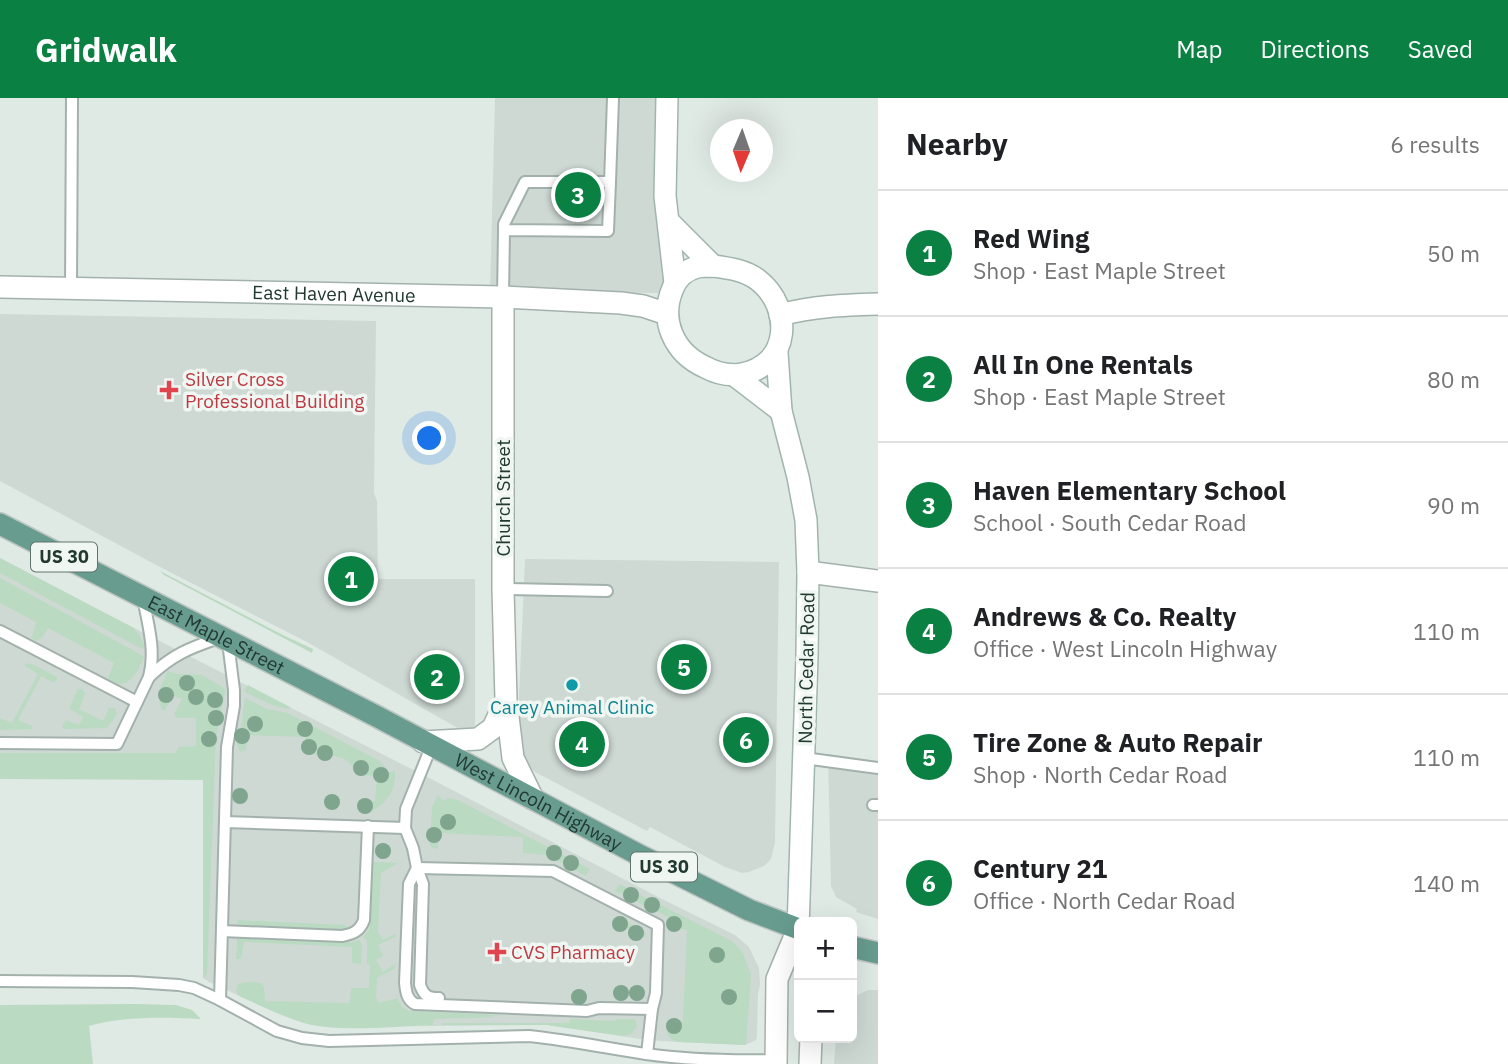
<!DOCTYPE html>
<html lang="en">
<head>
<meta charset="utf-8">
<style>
	body { margin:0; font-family:"IBM Plex Sans",sans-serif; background:#f2f2f2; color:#202124 }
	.controls { position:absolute; right:21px; bottom:21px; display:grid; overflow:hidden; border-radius:10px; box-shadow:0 7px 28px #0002 }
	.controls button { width:63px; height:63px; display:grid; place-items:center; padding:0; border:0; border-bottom:2px solid #e0e0e0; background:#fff; color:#202124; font:35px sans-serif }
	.compass { position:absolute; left:710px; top:21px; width:63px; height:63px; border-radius:50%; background:#fff; box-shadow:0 7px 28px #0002; rotate:182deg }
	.you { position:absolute; left:430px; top:341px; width:24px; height:24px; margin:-18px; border:5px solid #fff; border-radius:50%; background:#1a73e8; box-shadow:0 0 0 10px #1a73e833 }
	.badge { display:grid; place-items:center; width:46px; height:46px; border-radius:50%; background:#0b8043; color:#fff; font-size:23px; font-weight:700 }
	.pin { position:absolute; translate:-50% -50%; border:4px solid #fff; box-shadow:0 2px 7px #0006 }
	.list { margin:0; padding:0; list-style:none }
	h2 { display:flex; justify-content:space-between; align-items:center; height:91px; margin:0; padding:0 28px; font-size:30px }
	h2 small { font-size:23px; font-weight:400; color:#757577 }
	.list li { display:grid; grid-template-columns:46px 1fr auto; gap:21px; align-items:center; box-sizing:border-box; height:126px; padding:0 28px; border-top:2px solid #e0e0e0 }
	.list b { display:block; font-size:26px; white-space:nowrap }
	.list p { margin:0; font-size:23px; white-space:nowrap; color:#757577 }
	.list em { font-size:23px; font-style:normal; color:#757577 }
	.map { position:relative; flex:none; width:878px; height:966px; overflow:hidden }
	header { display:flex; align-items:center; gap:42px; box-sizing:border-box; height:98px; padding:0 35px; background:#0b8043; color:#fff }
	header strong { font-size:33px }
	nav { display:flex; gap:38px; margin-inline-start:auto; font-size:24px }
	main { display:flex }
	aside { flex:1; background:#fff }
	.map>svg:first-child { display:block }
</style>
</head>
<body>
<header>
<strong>Gridwalk</strong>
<nav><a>Map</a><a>Directions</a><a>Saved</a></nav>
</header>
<main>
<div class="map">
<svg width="878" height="966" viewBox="0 0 878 966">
	<rect width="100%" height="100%" fill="#e0eae5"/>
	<g fill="#ced9d4">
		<path d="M495,0H664L663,195L490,194Z"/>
		<path d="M0,216L376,223L374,395L377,403L378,481H475V626L473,630L469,633L461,632L307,544L158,468L0,383Z"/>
		<path d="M0,460L97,511L437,684L662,801L735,837L749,849L759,870L760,886L758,897L757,939L756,942L745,947L678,944L647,942L547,927L329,929L305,925L268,911L209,884L203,880V682L200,655H0Z"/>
		<path d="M525,461L779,464L775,745L771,761L764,768L749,774L742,775L725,769L650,729L647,733L535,674L525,665L517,645Z"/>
		<path d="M828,656L878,663V821L856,814L857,811L836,799L831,788Z"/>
		<path d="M868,892H878V966H834L836,940H852V900Z"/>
	</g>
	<g fill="#badac2">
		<path d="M0,460L132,529L139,536L145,549L142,551L0,475Z"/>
		<path d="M160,473L285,538L313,551L312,555L164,477Z"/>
		<path d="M0,480L140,556L144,559C139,574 125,597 108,580L114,565L48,530L42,540L35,543L32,540L36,524L0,505Z"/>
		<path d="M26,565L34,567L57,579V583L52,584L41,578L18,622L32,628V631L0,632V620L12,625L38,576L25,568Z"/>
		<path d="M168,573L176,576L202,577L224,590L225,594L216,641L207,876L203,880V682L0,681V655H175L179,649L196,648V620H177L174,616L182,601L173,598L165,612H162C155,595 161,589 168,573Z"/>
		<path d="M248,587L290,609L289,611C268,607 262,602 245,594V591Z"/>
		<path d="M78,591H82L85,595L79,611L103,623L109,610H115L117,616L107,630L65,631L62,629L66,622L79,627L83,619L70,611V608Z"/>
		<path d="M245,600L267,611L287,615L380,663L385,669L388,675L395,673C396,694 385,709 365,716L359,712L358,708L360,703H375L377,678L359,677C344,652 330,659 306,656L305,654V639L247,637L246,652L240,654L237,647L242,624Z"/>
		<path d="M438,697L443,703L448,700L458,702L590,771L586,778L547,757L523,755V739L439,735L438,749L436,751L432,750L430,747L432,709Z"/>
		<path d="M373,764L398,765L381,775L378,834L383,842L395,836L397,838L378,847L383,858L376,862L383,874L395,866L396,867L394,871L377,880L376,899L379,905L397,900L402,909L409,913L502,917L486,919H507L434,921L433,927C396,928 339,935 304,925C281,918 260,907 239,898L236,892L238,886L249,884L262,885L264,889L265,903L350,905L351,890H369L370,867L367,866V843L363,839L369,832Z"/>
		<path d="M619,786L732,843L743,855L751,877L746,947L678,944C668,941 665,934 667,924L683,923L687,832L669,828L670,823L668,819L615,793Z"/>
		<path d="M617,821H621L644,833L646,836V839H630V831L615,830L612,827Z"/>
		<path d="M237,822L345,827L349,830L340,832L245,828L237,826Z"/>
		<path d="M240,840L352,844L359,842L362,846L361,866L352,865V849L244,844L241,860L238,861H236L237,841Z"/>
		<path d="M135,906L176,907L192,912L201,921C165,919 124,918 89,928L93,966H0V907Z"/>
		<path d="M570,921L615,923L617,921H633L636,923L637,929L631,936L623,938L547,927H442V925H569Z"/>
	</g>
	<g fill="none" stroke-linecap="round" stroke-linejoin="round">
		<g stroke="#a3b1ac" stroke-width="14">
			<g id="service">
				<path d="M610,84L613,0"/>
				<path d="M71,190L72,0"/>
				<path d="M503,199L504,132V126L525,84H610L608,133L504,132"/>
				<path d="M503,491L607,493"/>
				<path d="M0,533L137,604"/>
				<path d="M149,579C172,557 189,550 219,540"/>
				<path d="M0,645L117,646L149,579C156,553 148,526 143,500"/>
				<path d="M431,649L406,711L405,730L413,750L417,770L423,786L420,887C424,898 428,900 439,900"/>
				<path d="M804,660L878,670"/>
				<path d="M873,707H878"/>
				<path d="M225,724L405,730"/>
				<path d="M417,770L553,773L658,827L656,895L652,911L647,956"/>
				<path d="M417,770L409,786L405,885C406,894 407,902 415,906L587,913L599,910L652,911"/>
				<path d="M222,833L342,838C353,836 360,833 364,822L368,728"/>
				<path d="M0,883L132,884L179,887L194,890L220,902L277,933L302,940L329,943L529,938C568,942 607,950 646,956C689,962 733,963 776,962"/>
				<path d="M220,902L227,649L234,608V592L228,544"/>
			</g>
		</g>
		<g stroke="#a3b1ac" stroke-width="24">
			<g id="minor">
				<path id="s1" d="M0,189L503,199L621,205L643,208L667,216"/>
				<path d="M503,199V491L506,602L513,660L533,701"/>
				<path d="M808,474L878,483"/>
				<path d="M423,644L478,641L493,630L505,604"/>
			</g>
		</g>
		<g stroke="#a3b1ac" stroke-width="24">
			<g id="tertiary">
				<path d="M780,217C813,208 845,207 878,206"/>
				<path d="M776,966L777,881L798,831"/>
				<path d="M810,966L811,940"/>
			</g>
		</g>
		<g stroke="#a0b5ad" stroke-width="24">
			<g id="secondary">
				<path d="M667,0L665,98L675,185"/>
				<path d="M669,124L713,168"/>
				<path d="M713,168C728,170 745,172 758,182C793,209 791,268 741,276C729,278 716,275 705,269C674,255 659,222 673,190C677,180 686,172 697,169C701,168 708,168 713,168Z"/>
				<path d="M777,255L781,313L798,379L806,422L808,474L807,558L798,831"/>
				<path d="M734,277L781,313"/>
			</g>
		</g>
		<g stroke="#bdc4c2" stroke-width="24">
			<g id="primary">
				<path id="s2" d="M0,426L376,618L643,759L749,812L799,831"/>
				<path d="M852,849L878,855"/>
			</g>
		</g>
		<use href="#service" stroke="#fff" stroke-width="10"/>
		<use href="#minor" stroke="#fff" stroke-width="21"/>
		<use href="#tertiary" stroke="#fff" stroke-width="21"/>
		<use href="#secondary" stroke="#fff" stroke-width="21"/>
		<use href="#primary" stroke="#679c8e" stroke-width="21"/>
	</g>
	<g fill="#7fa58e">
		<circle cx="187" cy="585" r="8"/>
		<circle cx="166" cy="597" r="8"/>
		<circle cx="196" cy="599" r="8"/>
		<circle cx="215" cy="602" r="8"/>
		<circle cx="216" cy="620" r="8"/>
		<circle cx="255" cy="626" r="8"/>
		<circle cx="305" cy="631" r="8"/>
		<circle cx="242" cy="638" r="8"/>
		<circle cx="209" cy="641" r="8"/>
		<circle cx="309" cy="649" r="8"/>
		<circle cx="325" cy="655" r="8"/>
		<circle cx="361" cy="670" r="8"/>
		<circle cx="381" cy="677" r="8"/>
		<circle cx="240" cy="698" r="8"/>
		<circle cx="332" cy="704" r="8"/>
		<circle cx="365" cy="708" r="8"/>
		<circle cx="448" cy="724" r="8"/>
		<circle cx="434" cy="737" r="8"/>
		<circle cx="383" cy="753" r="8"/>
		<circle cx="554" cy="755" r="8"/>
		<circle cx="571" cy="765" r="8"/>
		<circle cx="631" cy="797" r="8"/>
		<circle cx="652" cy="807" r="8"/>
		<circle cx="620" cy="826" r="8"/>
		<circle cx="674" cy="826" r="8"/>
		<circle cx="636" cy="835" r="8"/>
		<circle cx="717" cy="857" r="8"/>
		<circle cx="621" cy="895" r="8"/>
		<circle cx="637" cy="895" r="8"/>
		<circle cx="579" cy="899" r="8"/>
		<circle cx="729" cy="899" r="8"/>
		<circle cx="674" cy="928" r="8"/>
	</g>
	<g fill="#e0444e" stroke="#f0f7f3" stroke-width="2.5">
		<path d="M165.5 281.5h7v7h7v7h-7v7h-7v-7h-7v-7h7z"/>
		<path d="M493.5 843.5h7v7h7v7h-7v7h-7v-7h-7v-7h7z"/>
	</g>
	<circle fill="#0f9aa8" stroke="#f0f7f3" stroke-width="2.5" cx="572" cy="587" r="7"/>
	<g text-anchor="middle" stroke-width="7" stroke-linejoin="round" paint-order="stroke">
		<g fill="#f0f7f3" stroke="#60726c" stroke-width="2">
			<rect x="31" y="444.5" width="66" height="29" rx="5"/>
			<rect x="631" y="754.5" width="66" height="29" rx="5"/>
		</g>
		<g font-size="18" font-weight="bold" fill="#223932">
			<text x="64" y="465">US 30</text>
			<text x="664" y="775">US 30</text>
		</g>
		<g font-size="19" fill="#223932" stroke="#f0f7f3">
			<text dy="7" stroke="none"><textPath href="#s1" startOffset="334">East Haven Avenue</textPath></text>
			<text transform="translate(503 400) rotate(-90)" y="7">Church Street</text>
			<text dy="7" stroke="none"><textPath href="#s2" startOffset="243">East Maple Street</textPath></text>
			<text transform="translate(806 570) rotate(-89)" y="7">North Cedar Road</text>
			<text dy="7" stroke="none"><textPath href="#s2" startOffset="606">West Lincoln Highway</textPath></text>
		</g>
		<g font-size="19" fill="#be3a42" stroke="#f0f7f3" text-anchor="start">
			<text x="185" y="288">Silver Cross<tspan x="185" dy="22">Professional Building</tspan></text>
			<text x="511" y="861">CVS Pharmacy</text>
		</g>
		<g font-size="19" fill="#0d838f" stroke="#f0f7f3">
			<text x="572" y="616">Carey Animal Clinic</text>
		</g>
	</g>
</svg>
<div class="controls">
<button>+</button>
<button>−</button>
</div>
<svg class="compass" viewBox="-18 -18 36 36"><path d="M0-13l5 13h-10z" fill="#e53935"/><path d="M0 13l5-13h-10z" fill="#757577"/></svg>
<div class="you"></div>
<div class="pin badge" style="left:351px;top:481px">1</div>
<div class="pin badge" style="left:437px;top:579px">2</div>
<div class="pin badge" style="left:578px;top:97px">3</div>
<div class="pin badge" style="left:582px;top:646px">4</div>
<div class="pin badge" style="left:684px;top:569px">5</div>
<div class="pin badge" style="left:746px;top:642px">6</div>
</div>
<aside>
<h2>Nearby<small>6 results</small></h2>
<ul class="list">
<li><span class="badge">1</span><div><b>Red Wing</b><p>Shop · East Maple Street</p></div><em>50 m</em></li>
<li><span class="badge">2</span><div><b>All In One Rentals</b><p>Shop · East Maple Street</p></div><em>80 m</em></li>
<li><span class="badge">3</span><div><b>Haven Elementary School</b><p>School · South Cedar Road</p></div><em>90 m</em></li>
<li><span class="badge">4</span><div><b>Andrews &amp; Co. Realty</b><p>Office · West Lincoln Highway</p></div><em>110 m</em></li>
<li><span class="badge">5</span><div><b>Tire Zone &amp; Auto Repair</b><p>Shop · North Cedar Road</p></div><em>110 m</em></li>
<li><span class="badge">6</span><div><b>Century 21</b><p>Office · North Cedar Road</p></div><em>140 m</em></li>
</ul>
</aside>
</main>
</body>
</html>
